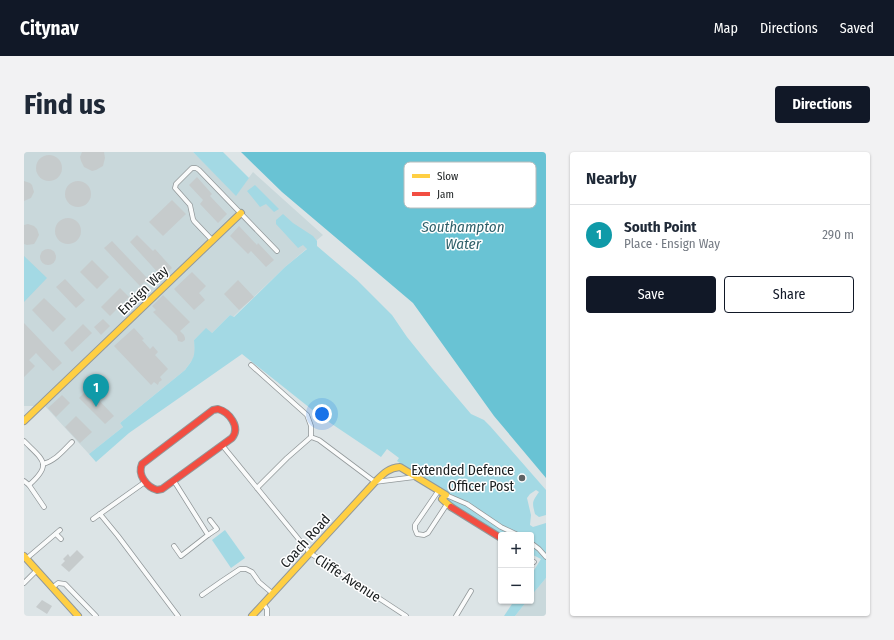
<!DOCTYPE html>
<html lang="en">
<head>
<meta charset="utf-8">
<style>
	body { margin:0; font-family:"Fira Sans Condensed",sans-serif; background:#f2f2f3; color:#1f2937 }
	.controls { position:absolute; right:12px; bottom:12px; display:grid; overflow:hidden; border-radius:4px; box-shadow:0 1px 3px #0004 }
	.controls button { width:36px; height:36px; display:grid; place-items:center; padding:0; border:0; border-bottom:1px solid #e0e1e3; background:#fff; color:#1f2937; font:20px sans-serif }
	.you { position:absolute; left:298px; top:262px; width:14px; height:14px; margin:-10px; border:3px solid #fff; border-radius:50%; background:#1a73e8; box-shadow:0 0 0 6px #1a73e833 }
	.badge { display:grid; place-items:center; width:26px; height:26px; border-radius:50%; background:#111827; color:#fff; font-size:13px; font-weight:700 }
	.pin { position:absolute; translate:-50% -33px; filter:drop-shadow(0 1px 2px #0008) }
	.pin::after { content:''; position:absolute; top:21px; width:14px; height:12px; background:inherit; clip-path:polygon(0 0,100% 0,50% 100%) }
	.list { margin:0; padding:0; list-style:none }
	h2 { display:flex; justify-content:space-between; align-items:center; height:52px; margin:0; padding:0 16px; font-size:17px }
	h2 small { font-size:13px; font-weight:400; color:#747a83 }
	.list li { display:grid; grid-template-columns:26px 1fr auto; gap:12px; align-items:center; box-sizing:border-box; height:60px; padding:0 16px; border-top:1px solid #e0e1e3 }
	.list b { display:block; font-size:15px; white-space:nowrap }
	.list p { margin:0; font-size:13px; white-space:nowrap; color:#747a83 }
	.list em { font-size:13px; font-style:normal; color:#747a83 }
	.actions { display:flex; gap:8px; padding:12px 16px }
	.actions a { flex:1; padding:9px 0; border:1px solid #111827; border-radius:4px; text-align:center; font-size:14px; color:#111827 }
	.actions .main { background:#111827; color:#fff }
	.map { position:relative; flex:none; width:522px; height:464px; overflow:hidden; border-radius:4px }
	header { display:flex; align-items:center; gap:24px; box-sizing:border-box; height:56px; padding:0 20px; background:#111827; color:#fff }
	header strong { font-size:19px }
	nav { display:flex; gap:22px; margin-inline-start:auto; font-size:14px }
	.intro { display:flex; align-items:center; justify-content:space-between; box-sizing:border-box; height:96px; padding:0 24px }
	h1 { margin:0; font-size:28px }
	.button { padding:10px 18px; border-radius:4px; background:#111827; color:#fff; font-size:14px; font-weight:700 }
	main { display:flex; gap:24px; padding:0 24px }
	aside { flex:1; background:#fff; border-radius:4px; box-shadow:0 1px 3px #0004 }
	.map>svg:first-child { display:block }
</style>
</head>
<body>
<header>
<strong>Citynav</strong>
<nav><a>Map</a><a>Directions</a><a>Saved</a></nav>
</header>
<div class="intro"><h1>Find us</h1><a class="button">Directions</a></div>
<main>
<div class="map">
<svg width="522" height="464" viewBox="0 0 522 464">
	<rect width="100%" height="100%" fill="#dce4e6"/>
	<g fill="#c9d8db">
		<path d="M0,0H169L212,43L229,20L299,83L261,115L209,165L206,163L187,182L182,177L170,188L171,201L169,207L161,218L96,271L99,275L65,302L21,254H0Z"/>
		<path d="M522,426V464H491L503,449H507V444Z"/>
	</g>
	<g fill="#a3d9e4">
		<path d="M169,0H199L225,26L212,44Z"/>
		<path d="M231,33L255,57L250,60L242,52L236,55L223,39Z"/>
		<path d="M259,62L269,71L289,84L293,89V94L333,128L368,163L383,185L408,216L447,262L460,268L466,274L522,338V363L515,365L511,362C508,350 508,350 515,340L512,338L506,342L503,346L507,363L506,373L509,375L522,371V426L507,444V423L517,407L507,402V383H477L424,349L422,343L373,309L375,306L363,297L357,305L296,264L218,202L105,281L72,310L65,302L99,275L96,271L161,218C171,205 171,204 170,188L182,176L188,181L206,163L210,165L261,115L283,97L279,93L274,96L252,72V68Z"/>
		<path d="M0,104L23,126L0,150Z"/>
		<path d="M201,378L221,406L207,416L188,388Z"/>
		<path d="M490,449H503L491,464H480Z"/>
	</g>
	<path fill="#69c3d4" d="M217,0H522V326L470,264L389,151L258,40Z"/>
	<g fill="#c6cbcc">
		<path d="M58,0H80L81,6L79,14L72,18L68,19L60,15L57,9L56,5Z"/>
		<circle cx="25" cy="16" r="13"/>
		<path d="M173,25L188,42L186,44L203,62L194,71L176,52L179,48L165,33Z"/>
		<circle cx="54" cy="42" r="13"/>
		<path d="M0,29L6,31L8,33L10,40L7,46L0,49Z"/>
		<path d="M148,48L162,62L139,84L125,70Z"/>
		<circle cx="44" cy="79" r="13"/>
		<path d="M4,72L10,74L13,77L15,83L12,89L10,92L3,93L0,92V73Z"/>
		<path d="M215,74L233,93L234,91L250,108L242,115L227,99L224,102L206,84Z"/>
		<path d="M113,83L129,99L131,97L148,116L138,125L106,90Z"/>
		<path d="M88,89L124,127L116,134L80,96Z"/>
		<circle cx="24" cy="105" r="8"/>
		<path d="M68,108L85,125L73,137L56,120Z"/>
		<path d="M168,120L182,134L175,141L181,148L170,158L150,137Z"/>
		<path d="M41,127L61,148L52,156L32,135Z"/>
		<path d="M214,128L230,145L215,158L200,142Z"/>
		<path d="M96,136L105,145L86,164L77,155Z"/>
		<path d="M139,143L166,170L156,179L160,183L161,186V188L158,190L154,189L153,184L129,160L132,158L128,154Z"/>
		<path d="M20,146L42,167L29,180L8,158Z"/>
		<path d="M79,167L86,174L77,183L70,175Z"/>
		<path d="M0,171L38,211L29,219L12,201L5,208L11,214L0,225Z"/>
		<path d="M59,172L68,181L48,200L40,191Z"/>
		<path d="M110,176L120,187L118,188L126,197L129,194L134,200L131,203L144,217L136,225L138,228L135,230L134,233L130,230L127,233L90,194Z"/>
		<path d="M64,237L90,264L81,272L55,246Z"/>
		<path d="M38,243L46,251L32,265L24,256Z"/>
		<path d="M52,264L68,280L56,291L41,275Z"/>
		<path d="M53,398L60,405L45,420L37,413L41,409L39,407L44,402L46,405Z"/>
		<path d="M18,448L28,454L23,462L12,455Z"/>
	</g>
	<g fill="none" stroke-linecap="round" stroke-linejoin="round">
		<g stroke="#92989a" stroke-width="5.5">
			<g id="street">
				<path d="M188,88L170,69L169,67L166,53L151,36L152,32L168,16H172L175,18L253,99"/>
				<path d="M227,213L283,263L287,274V285"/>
				<path d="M0,289C19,308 29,312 5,333"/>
				<path d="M198,293L286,401L382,464"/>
				<path d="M19,312C31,309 39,299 48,290"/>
				<path d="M0,329L5,333L20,355"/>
				<path d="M150,329L184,383L157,404L150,394"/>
				<path d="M121,330L76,362L94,384L154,464"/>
				<path d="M233,336L263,306L287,285L295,288L351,330L391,325"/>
				<path d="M415,338L391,373V377L393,382L400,383L404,381L423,352"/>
				<path d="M422,343L443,352L477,375L494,383"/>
				<path d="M69,367L76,362"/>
				<path d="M32,382L37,387"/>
				<path d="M184,383L193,377L186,368"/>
				<path d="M507,391L515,397L522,405"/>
				<path d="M2,407L36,378"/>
				<path d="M507,408L510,410"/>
				<path d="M0,431L13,418"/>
				<path d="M28,436L34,431L41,432L72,464"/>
				<path d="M178,443L198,429L216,417H222L228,420L235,430L248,441"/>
				<path d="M239,452L243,457V464"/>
				<path d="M432,464L447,439"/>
			</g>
		</g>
		<g stroke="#92989a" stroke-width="8">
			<g id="slow">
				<path d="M0,269L217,61"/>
				<path d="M0,404L54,464"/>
				<path d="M228,464L351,330C359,322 364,316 376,315L422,343L418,347L427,355"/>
			</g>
		</g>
		<g stroke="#92989a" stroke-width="8">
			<g id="jam">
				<path d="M194,257C205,260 217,275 208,286L138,337L133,338C123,335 113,323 118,312L189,258Z"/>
				<path d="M427,355L477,386"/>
			</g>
		</g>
		<use href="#street" stroke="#fafbfb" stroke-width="4"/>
		<use href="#slow" stroke="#ffcf43" stroke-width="6"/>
		<use href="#jam" stroke="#f24e42" stroke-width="6"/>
	</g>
	<circle fill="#5e6365" stroke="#fff" stroke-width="1.5" cx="498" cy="326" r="4"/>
	<g text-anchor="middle" stroke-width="3" stroke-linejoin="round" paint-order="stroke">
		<g font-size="14" fill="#1a1e1f" stroke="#fff">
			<text transform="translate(119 138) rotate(-44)" y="5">Ensign Way</text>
			<text transform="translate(281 389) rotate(-48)" y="5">Coach Road</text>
			<text transform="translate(324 426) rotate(33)" y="5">Cliffe Avenue</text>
		</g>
		<g font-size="14" fill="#1a1e1f" stroke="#fff" text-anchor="end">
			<text x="490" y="323">Extended Defence<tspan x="490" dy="16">Officer Post</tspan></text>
		</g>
		<g font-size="15" font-style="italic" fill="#2e606a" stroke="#fff">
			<text x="439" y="80">Southampton<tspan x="439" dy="17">Water</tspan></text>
		</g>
	</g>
	<rect x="380" y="10" width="132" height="46" rx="6" fill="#fff" stroke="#babcbc" stroke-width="1"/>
	<rect x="388" y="22" width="18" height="4" fill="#ffcf43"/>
	<rect x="388" y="40" width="18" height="4" fill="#f24e42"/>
	<g font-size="11" fill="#1a1e1f">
		<text x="413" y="28">Slow</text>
		<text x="413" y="46">Jam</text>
	</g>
</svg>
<div class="controls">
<button>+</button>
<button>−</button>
</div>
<div class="you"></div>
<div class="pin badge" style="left:72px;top:255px;background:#0f9aa8">1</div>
</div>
<aside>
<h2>Nearby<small></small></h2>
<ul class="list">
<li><span class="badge" style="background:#0f9aa8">1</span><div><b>South Point</b><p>Place · Ensign Way</p></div><em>290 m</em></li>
</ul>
<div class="actions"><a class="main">Save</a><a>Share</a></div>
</aside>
</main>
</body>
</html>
